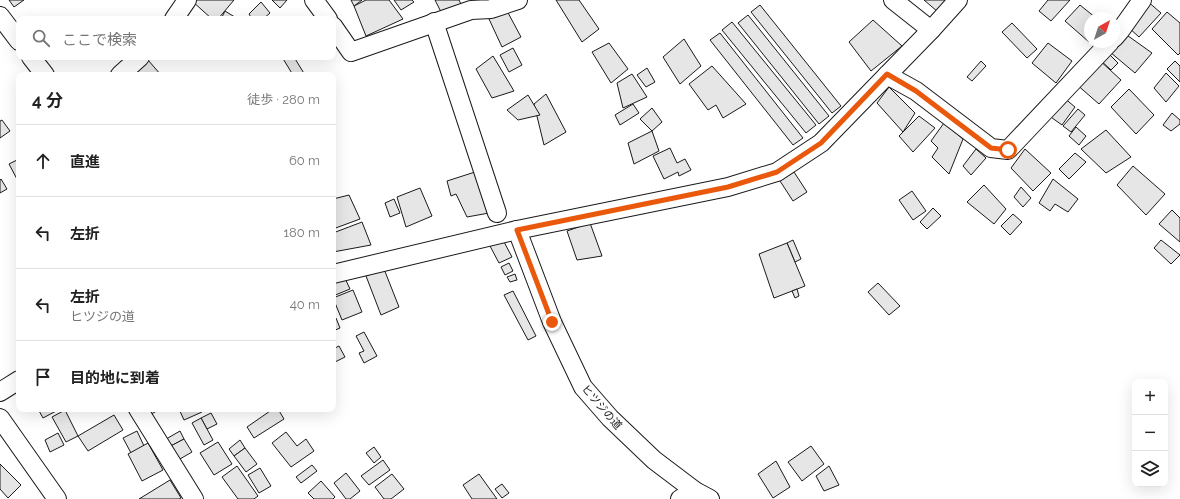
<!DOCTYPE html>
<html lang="ja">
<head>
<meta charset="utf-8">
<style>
	body { margin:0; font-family:Raleway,"Noto Sans JP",sans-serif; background:#f6f6f6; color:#222 }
	.controls { position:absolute; right:12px; bottom:12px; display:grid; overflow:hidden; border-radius:8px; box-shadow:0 4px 16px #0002 }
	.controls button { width:36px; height:36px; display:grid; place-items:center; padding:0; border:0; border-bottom:1px solid #e0e0e0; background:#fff; color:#222; font:20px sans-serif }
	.compass { position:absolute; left:1084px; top:12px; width:36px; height:36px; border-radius:50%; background:#fff; box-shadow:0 4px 16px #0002; rotate:39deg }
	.stop { position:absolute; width:12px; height:12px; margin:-9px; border:3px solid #ea580c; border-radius:50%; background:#fff }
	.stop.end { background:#ea580c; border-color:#fff; box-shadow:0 1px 4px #0008 }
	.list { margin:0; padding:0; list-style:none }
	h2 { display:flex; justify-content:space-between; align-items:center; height:52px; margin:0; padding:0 16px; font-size:17px }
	h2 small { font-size:13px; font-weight:400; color:#767676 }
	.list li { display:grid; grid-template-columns:26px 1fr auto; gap:12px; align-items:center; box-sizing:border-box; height:72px; padding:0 16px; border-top:1px solid #e0e0e0 }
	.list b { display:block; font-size:15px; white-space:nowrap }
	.list p { margin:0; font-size:13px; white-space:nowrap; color:#767676 }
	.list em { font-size:13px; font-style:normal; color:#767676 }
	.icon { flex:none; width:22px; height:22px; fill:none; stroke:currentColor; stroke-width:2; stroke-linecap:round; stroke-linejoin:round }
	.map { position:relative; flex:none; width:1180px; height:499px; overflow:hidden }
	.search { position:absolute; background:#fff; box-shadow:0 4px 16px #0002; left:16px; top:16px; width:320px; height:44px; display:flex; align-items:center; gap:10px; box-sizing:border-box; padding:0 14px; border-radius:8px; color:#767676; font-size:15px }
	.panel { position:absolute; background:#fff; box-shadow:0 4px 16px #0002; left:16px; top:72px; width:320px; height:340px; border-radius:8px }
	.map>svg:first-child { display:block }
</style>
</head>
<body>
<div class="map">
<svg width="1180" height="499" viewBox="0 0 1180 499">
	<rect width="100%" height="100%" fill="#fff"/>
	<g fill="#e6e6e6" stroke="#1a1a1a">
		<path d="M9,0H24L14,7Z"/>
		<path d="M193,0H234L218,19H212L192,1Z"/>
		<path d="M272,0H287L280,8Z"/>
		<path d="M351,0H362L354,6Z"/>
		<path d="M366,0H389L403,19L366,36L354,6Z"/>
		<path d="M394,0H412L414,2L401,10Z"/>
		<path d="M435,0H459L461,4L441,12Z"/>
		<path d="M556,0H579L599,29L582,42Z"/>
		<path d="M924,0H948L938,12Z"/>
		<path d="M1048,0H1070L1051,21L1039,11Z"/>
		<path d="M1146,0L1161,13L1139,37L1128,27Z"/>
		<path d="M261,2L270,13L263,19H252L249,14Z"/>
		<path d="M760,5L841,106L832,113L751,12Z"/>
		<path d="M1080,5L1096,18H1090L1089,42L1065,21Z"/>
		<path d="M506,9L521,37L502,47L489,19Z"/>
		<path d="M225,11L238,19H221Z"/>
		<path d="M1167,12L1180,23V53L1178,55L1152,29Z"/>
		<path d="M748,15L829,116L819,124L738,23Z"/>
		<path d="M873,20L902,46L871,71L849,42Z"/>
		<path d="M732,22L816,125L806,133L722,30Z"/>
		<path d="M1012,23L1037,49L1027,58L1002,32Z"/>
		<path d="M720,33L803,138L793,145L710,40Z"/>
		<path d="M1124,33L1152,53L1135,73L1110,52Z"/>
		<path d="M684,39L701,66L680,84L663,57Z"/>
		<path d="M609,43L628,69L611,83L592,52Z"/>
		<path d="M1048,43L1072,61L1056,83L1032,63Z"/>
		<path d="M513,48L522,65L509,72L500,55Z"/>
		<path d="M1105,50L1118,63L1111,70L1098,58Z"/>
		<path d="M493,56L514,91L492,98L476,69Z"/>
		<path d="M282,57H294L305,75H293Z"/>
		<path d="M1097,58L1121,80L1099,104L1075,83Z"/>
		<path d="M148,60L161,75H133Z"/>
		<path d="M981,61L986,66L972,81L967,77Z"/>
		<path d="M1175,61L1180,66V82L1167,69Z"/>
		<path d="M712,66L746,104L723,118L716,105L708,110L689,84Z"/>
		<path d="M647,68L655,82L646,87L637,75Z"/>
		<path d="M1166,73L1179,86L1166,102L1154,88Z"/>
		<path d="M632,74L647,97L623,108L617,83Z"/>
		<path d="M889,87L915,113L903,132L877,103Z"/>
		<path d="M1129,89L1154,115L1136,134L1111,107Z"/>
		<path d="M546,94L566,132L544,145L534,104Z"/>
		<path d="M528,95L540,115L518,120L507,110Z"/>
		<path d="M1063,97L1075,107L1062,125L1048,115Z"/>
		<path d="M633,104L639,113L620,125L615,115Z"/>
		<path d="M652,108L662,122L652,131L640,119Z"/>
		<path d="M1078,109L1085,115L1071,132L1063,126Z"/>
		<path d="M1172,113L1180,120V124L1171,131L1163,125Z"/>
		<path d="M919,116L935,128L913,152L899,136Z"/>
		<path d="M2,120L10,131L0,138V121Z"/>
		<path d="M944,123L963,139L949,174L932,157L938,148L931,141Z"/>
		<path d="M1076,127L1086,136L1079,145L1069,136Z"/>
		<path d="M1106,130L1131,157L1106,173L1081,149Z"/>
		<path d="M652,131L659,151L634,164L628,143Z"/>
		<path d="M670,148L677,163L685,159L691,170L679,176L678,172L664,179L653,156Z"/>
		<path d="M976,149L986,158L971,175L963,166Z"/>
		<path d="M1025,149L1051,173L1033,191L1011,168Z"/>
		<path d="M1075,153L1086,162L1069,179L1059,169Z"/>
		<path d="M19,159V181H18L9,164Z"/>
		<path d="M1133,166L1165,194L1146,215L1117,185Z"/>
		<path d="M475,172L489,213L467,217L456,194L451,196L447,181Z"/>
		<path d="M794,172L807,192L793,201L780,181Z"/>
		<path d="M1,179L7,189L0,193V180Z"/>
		<path d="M1053,179L1078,199L1068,212L1055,204L1050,211L1039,203Z"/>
		<path d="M984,185L1006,209L994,224L967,202Z"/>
		<path d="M1021,187L1031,198L1023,207L1014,197Z"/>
		<path d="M420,188L432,216L406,227L397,197Z"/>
		<path d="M912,191L926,211L913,220L899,200Z"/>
		<path d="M349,195L360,219L333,229V199Z"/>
		<path d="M394,199L400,213L390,217L385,203Z"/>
		<path d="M933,208L941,216L927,229L920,222Z"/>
		<path d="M1172,210L1180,218V242L1159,224Z"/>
		<path d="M1013,214L1022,222L1010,235L1001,226Z"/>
		<path d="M362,222L371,245L333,252V233Z"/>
		<path d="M590,223L602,256L577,260L567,231Z"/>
		<path d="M503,240L512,257L499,263L490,246Z"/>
		<path d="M793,240L801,259L795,262L787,243Z"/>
		<path d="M1161,240L1180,255L1171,264L1154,248Z"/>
		<path d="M787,243L805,286L774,298L759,254Z"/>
		<path d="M509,263L513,271L505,275L501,267Z"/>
		<path d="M384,269L399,307L381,315L366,276Z"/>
		<path d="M343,274L350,289L333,296V278Z"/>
		<path d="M515,274L517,280L510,282L507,277Z"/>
		<path d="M878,283L900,306L889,315L868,292Z"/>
		<path d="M797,289L799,296L795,298L792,291Z"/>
		<path d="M353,290L362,312L342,320L333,298Z"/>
		<path d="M513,291L536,336L528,340L504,295Z"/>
		<path d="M336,318L340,328L333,331V319Z"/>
		<path d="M364,332L377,356L364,363L359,353L364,351L356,336Z"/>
		<path d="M339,346L345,357L335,362L333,359V349Z"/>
		<path d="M38,409H60L43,418Z"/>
		<path d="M144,409H160L148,416Z"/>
		<path d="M179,409H201L202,412L184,420Z"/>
		<path d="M273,409H278L284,419L254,438L247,427Z"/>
		<path d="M65,410L78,436L66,442L52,417Z"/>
		<path d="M211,413L217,424L207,429L201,418Z"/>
		<path d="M114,415L123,430L88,451L78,436Z"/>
		<path d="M201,418L213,440L204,445L192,423Z"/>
		<path d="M137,431L144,446L131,453L123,438Z"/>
		<path d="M180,431L184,439L165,449L161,442Z"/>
		<path d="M286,432L297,446L306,439L314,451L291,467L272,443Z"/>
		<path d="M58,433L64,445L50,452L45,440Z"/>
		<path d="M184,439L192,452L173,463L165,449Z"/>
		<path d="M240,440L245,448L234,456L229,449Z"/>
		<path d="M218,442L232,464L214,475L200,453Z"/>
		<path d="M148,443L163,470L142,481L128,454Z"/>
		<path d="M811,446L824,464L802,481L788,462Z"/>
		<path d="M374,447L381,457L374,463L366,453Z"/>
		<path d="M245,448L257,464L246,472L234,456Z"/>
		<path d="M383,460L390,470L369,485L361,476Z"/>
		<path d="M776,461L790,487L773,498L758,474Z"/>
		<path d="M0,464L21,485L8,498L0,489Z"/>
		<path d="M312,465L317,471L301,483L296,477Z"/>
		<path d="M237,466L258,496L254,499H238L222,477Z"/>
		<path d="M829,466L839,485L824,491L816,476Z"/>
		<path d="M260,468L271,486L259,493L248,475Z"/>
		<path d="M346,473L360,491L350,499H346L334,483Z"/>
		<path d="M392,474L404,489L391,499H384L375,487Z"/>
		<path d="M479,474L497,499H472L463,485Z"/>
		<path d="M170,480L181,498L179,499H139Z"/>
		<path d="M321,481L335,497L333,499H314L308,493Z"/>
		<path d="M502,484L509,493L502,498L495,489Z"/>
	</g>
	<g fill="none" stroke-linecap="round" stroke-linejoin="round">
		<g stroke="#1a1a1a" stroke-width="20">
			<g id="minor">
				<path d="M314,0L328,19"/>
				<path d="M893,0L931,30"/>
				<path d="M0,16L19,41"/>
				<path d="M174,19L187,0"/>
				<path d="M434,22L497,213"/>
				<path d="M333,26L351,52L471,10L491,9L518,0"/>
				<path d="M1114,38L1120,31L1142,0"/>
				<path d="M31,57L45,75"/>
				<path d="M120,75L140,57"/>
				<path d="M887,75L916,91L991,148L1008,150L1110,42"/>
				<path d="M517,230L552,322L583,387L610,418L654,460L695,491L710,499"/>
				<path d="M333,274L517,230L728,187L777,172L821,143L931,30L958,0"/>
				<path d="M0,392L19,380"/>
				<path d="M138,409L194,499"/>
				<path d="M0,418L57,499"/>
				<path d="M680,499L695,491"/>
			</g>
		</g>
		<use href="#minor" stroke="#fff" stroke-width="18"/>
	</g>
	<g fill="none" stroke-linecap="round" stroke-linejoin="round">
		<path stroke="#ea580c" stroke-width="5" d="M552,322L517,230L728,187L777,172L821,143L887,74L916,91L991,148L1008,150"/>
	</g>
	<g text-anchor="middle" stroke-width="3" stroke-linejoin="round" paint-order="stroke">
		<g font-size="11" fill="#1a1a1a" stroke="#fff">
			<text transform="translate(602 407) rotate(49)" y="4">ヒツジの道</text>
		</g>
	</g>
</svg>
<div class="controls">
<button>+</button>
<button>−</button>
<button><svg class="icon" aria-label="layers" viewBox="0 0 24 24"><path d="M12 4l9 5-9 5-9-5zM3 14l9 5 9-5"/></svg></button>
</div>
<svg class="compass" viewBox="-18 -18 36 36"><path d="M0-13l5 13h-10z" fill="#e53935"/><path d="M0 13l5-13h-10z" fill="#767676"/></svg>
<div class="stop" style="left:1008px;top:150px"></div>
<div class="stop end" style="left:552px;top:322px"></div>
<div class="search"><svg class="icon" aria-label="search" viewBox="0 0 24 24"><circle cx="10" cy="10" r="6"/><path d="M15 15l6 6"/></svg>ここで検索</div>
<section class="panel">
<h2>4 分<small>徒歩 · 280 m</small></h2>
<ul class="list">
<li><svg class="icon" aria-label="ahead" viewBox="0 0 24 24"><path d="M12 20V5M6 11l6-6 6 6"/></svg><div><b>直進</b></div><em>60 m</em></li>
<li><svg class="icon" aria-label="left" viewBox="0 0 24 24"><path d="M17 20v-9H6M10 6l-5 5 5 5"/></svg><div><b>左折</b></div><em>180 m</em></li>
<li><svg class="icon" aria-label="left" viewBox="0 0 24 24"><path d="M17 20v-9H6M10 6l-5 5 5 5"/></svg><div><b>左折</b><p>ヒツジの道</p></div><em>40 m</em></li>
<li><svg class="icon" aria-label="arrive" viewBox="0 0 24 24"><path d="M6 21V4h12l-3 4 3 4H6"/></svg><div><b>目的地に到着</b></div></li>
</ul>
</section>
</div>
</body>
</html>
